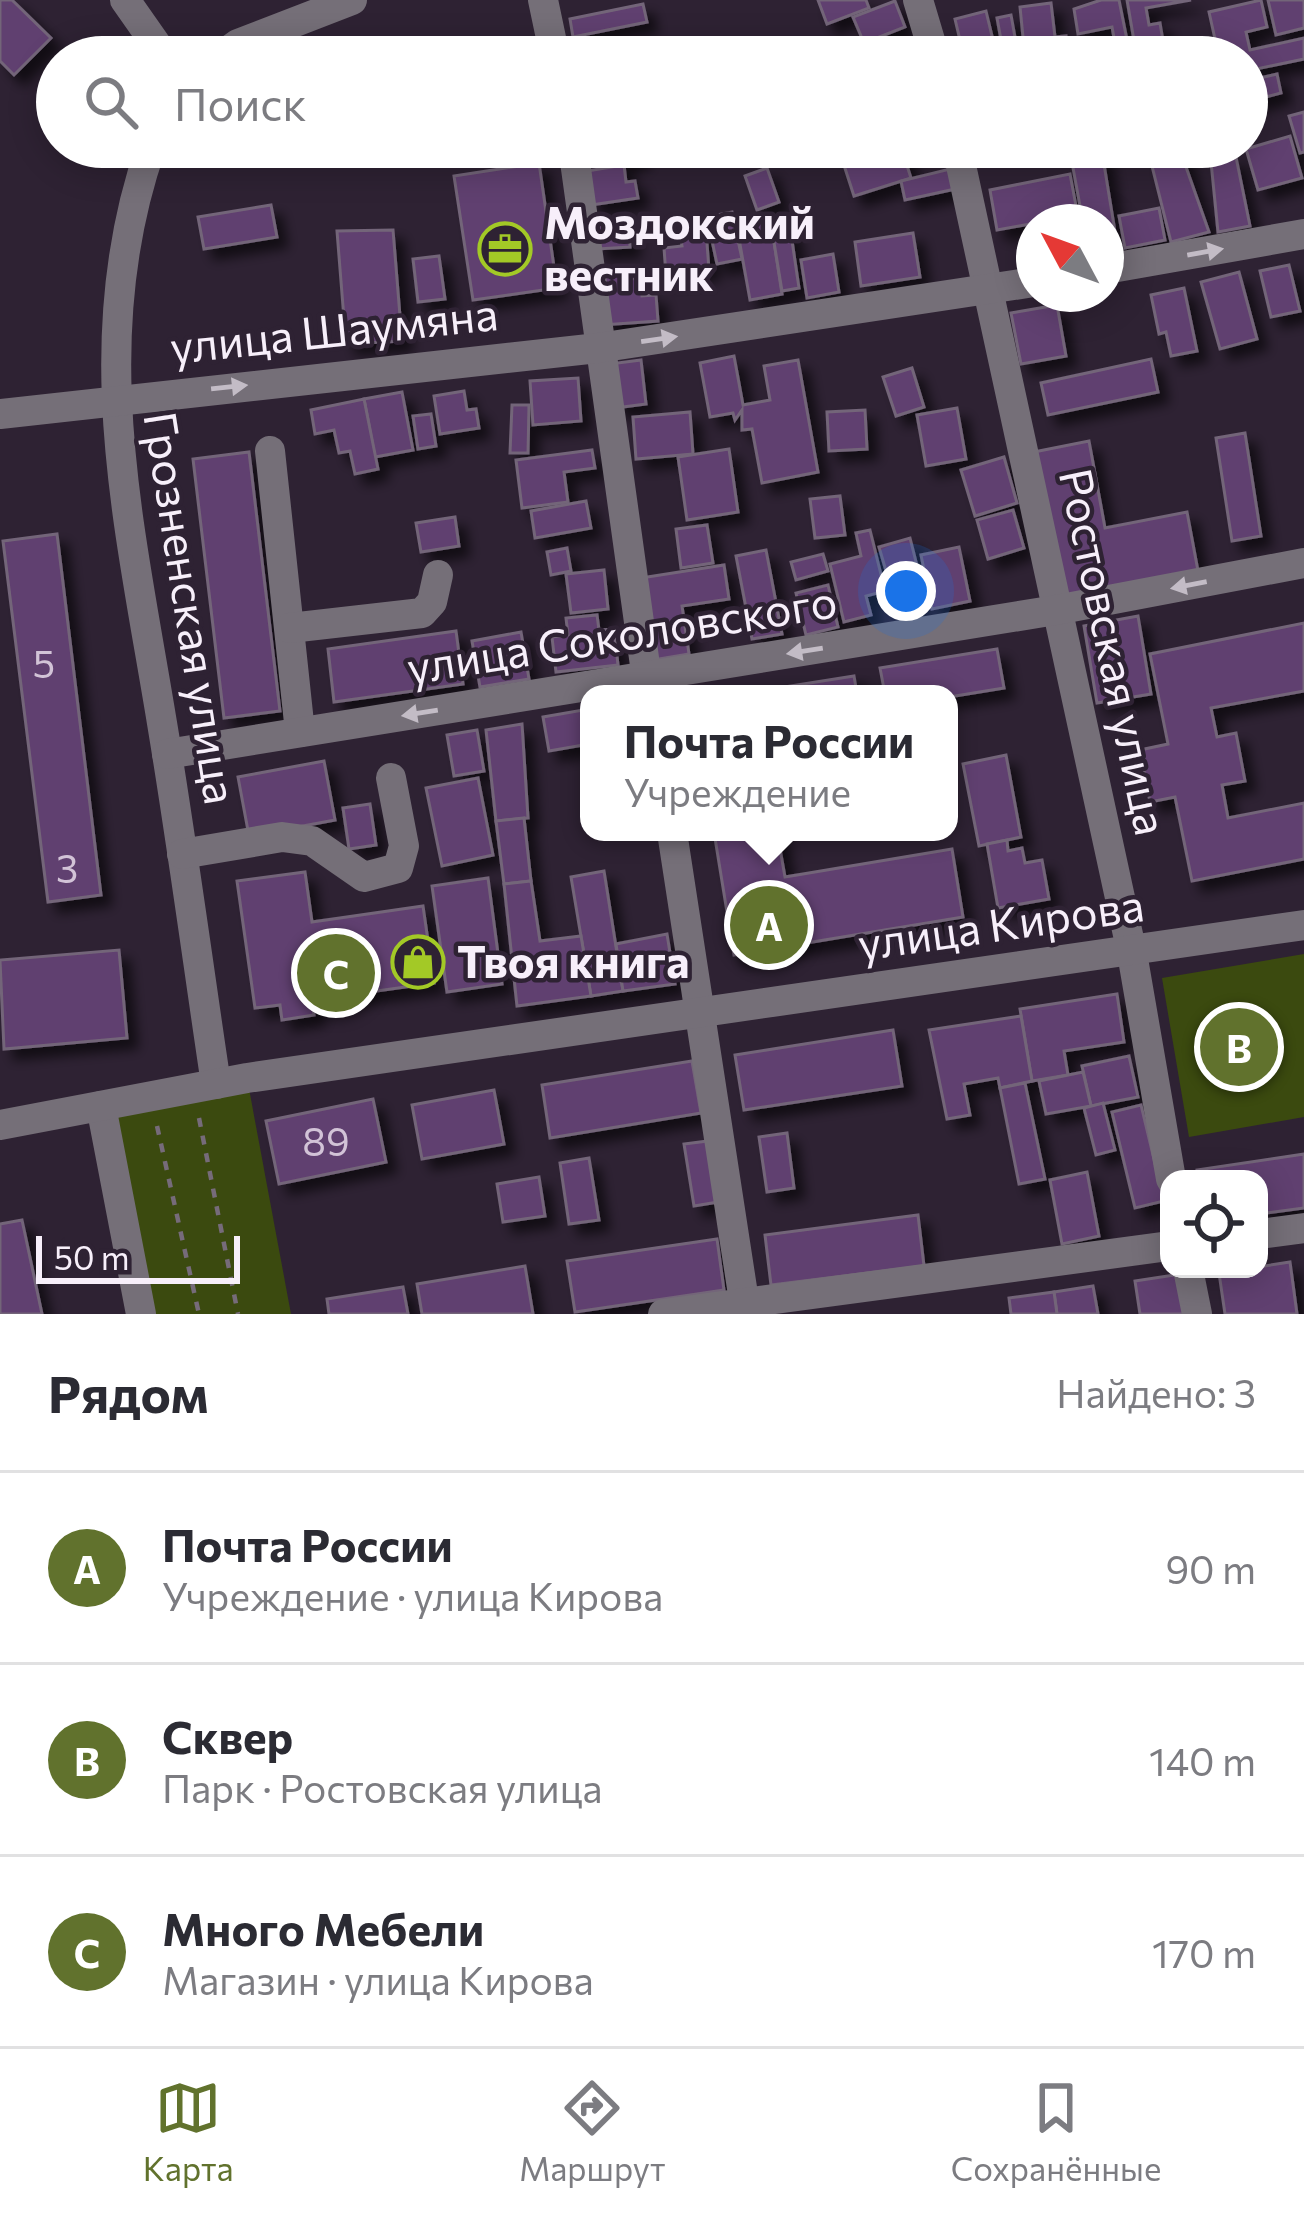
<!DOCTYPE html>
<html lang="ru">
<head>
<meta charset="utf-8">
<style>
	body { margin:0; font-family:Commissioner,sans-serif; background:#f7f7f7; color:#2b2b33 }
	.controls { position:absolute; right:36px; bottom:36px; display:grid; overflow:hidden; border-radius:24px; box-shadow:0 6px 30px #0003 }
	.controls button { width:108px; height:108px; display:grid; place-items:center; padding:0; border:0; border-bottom:3px solid #e1e1e2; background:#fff; color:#2b2b33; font:60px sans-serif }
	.compass { position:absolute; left:1016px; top:204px; width:108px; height:108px; border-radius:50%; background:#fff; box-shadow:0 6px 30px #0003; rotate:311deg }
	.scale { position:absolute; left:36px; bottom:30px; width:204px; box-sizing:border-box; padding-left:12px; border:6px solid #f7effa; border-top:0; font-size:33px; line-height:42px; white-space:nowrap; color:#f7effa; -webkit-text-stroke:9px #2e2233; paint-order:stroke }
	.you { position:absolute; left:906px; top:591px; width:42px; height:42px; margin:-30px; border:9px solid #fff; border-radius:50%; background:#1a73e8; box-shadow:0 0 0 18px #1a73e833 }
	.badge { display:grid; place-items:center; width:78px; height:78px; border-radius:50%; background:#61722d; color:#fff; font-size:39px; font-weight:700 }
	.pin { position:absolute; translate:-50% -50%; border:6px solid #fff; box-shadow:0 3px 12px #0006 }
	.popup { position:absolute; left:580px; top:685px; width:378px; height:156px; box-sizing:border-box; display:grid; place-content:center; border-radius:24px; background:#fff; filter:drop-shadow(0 3px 9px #0005); font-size:39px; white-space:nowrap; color:#7c7c81 }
	.popup b { font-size:45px; color:#2b2b33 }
	.popup::after { content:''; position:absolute; left:50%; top:100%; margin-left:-24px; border:24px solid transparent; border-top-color:#fff }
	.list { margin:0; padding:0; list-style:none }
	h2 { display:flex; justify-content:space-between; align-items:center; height:156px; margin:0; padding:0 48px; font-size:51px }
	h2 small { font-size:39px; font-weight:400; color:#7c7c81 }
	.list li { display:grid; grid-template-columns:78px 1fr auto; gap:36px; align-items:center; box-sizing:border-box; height:192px; padding:0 48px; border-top:3px solid #e1e1e2 }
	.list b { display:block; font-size:45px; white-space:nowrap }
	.list p { margin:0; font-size:39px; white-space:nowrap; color:#7c7c81 }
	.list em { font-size:39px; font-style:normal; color:#7c7c81 }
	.icon { flex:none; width:66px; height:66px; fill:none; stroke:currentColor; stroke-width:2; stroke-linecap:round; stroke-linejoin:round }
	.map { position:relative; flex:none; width:1304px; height:1314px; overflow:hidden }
	.search { position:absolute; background:#fff; box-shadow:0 6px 30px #0003; left:36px; right:36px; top:36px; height:132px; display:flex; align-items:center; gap:30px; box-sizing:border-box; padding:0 42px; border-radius:66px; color:#7c7c81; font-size:45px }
	.sheet { height:732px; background:#fff }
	nav { display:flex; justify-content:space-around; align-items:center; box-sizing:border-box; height:168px; border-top:3px solid #e1e1e2; background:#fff; font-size:33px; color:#7c7c81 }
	nav a { display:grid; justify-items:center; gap:6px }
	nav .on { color:#61722d }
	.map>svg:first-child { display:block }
</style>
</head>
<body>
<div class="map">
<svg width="1304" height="1314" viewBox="0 0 1304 1314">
	<defs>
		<filter id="shadow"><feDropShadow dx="10" dy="10" stdDeviation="6" flood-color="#0009"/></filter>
	</defs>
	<rect width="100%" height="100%" fill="#2e2233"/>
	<g fill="#3b4a0f">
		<path d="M1304,954V1117L1189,1137L1162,978Z"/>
		<path d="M247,1078L291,1314H141L101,1106Z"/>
	</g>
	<g fill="#613f6f" stroke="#736579" stroke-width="3" filter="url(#shadow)">
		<path d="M0,0H12L51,38L14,75L0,61Z"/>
		<path d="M818,0H866L869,8L827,24Z"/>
		<path d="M1101,0H1119L1127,40L1115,43L1112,27L1078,34L1074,9Z"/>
		<path d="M1127,0H1191L1146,8L1149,25L1160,23L1164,47L1136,52Z"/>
		<path d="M1261,0L1267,27L1246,32L1250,50L1304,38V59L1247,71V57H1219L1209,12Z"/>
		<path d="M1268,0H1304V28L1276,35Z"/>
		<path d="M895,1L905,27L864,43L853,17Z"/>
		<path d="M1051,3L1055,37L1066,36L1068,57H1025L1020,7Z"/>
		<path d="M643,4L647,22L573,37L570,19Z"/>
		<path d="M986,11L997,57H964L955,19Z"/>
		<path d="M1011,15L1018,54L1004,56L997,18Z"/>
		<path d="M608,42L609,57H571L570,46Z"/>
		<path d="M1277,74L1281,93L1247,102V81Z"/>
		<path d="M1304,112V152L1300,153L1289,116Z"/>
		<path d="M1290,136L1302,178L1258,190L1246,149Z"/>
		<path d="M589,147H638L639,158L592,165Z"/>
		<path d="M880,147H901L911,178L854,196L842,159Z"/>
		<path d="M1180,150L1209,232L1171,242L1150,158Z"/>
		<path d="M1102,152L1118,250L1106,252V222H1083L1071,157Z"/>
		<path d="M1236,157L1250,226L1218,232L1211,162Z"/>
		<path d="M539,163L557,288L473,300L454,176Z"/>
		<path d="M624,165L626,182L635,181L638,198L591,205L587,171Z"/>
		<path d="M767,168L779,202L757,210L745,176Z"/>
		<path d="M950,169L955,189L905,200L901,181Z"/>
		<path d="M1070,174L1079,222L1052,220L997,230L990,190Z"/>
		<path d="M271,205L277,237L204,249L198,217Z"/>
		<path d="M1159,208L1165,240L1125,248L1119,216Z"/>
		<path d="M732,212L742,259L717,264L707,217Z"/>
		<path d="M770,216L782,294L750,300L736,222Z"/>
		<path d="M629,223L630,247L597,249L595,225Z"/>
		<path d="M790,227L799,288L782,291L772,230Z"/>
		<path d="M393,230L402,341L346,344L337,231Z"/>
		<path d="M706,230L709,270L666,275L664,248L682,246L680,232Z"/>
		<path d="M913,233L920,277L861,286L855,242Z"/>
		<path d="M833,254L839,292L807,298L801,260Z"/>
		<path d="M439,256L445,299L418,302L413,259Z"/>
		<path d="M1289,265L1300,311L1271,317L1260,271Z"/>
		<path d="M629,269V279L641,278L642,296L656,295L658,321L602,325L598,271Z"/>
		<path d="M1239,272L1257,339L1220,349L1201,282Z"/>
		<path d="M1184,288L1197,351L1171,356L1166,332L1159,334L1151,295Z"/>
		<path d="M1057,305L1066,356L1021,364L1011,313Z"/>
		<path d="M734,356L743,405L770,400L764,366L798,360L818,472L762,483L752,429L742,430V410L735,420L733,413L710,417L700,363Z"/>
		<path d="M1151,359L1158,392L1048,415L1041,383Z"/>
		<path d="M641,360L646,404L615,408L610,364Z"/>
		<path d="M912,368L924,407L896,416L883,377Z"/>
		<path d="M578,378L581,421L533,425L530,381Z"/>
		<path d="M464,391L467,410L476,409L479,428L440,434L434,396Z"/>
		<path d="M402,392L413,450L375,457L364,399Z"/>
		<path d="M364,399L378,469L355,474L350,451L339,453L334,430L315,434L311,410Z"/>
		<path d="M512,405H529L528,453H510Z"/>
		<path d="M957,408L966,459L926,466L917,415Z"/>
		<path d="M865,410L867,449L829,451L827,412Z"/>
		<path d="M690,412L693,454L636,459L633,417Z"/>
		<path d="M431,414L436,446L418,449L413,416Z"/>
		<path d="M1245,433L1261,536L1232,541L1216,438Z"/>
		<path d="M1089,441L1105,528L1187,512L1198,571L1061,597L1034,452Z"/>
		<path d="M729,449L738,512L687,520L678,457Z"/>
		<path d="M592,450L595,468L564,472L568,502L522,508L516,460Z"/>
		<path d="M249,452L280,711L224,718L193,459Z"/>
		<path d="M1004,457L1017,503L975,516L961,470Z"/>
		<path d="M840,496L845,535L815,538L810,499Z"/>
		<path d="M586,501L591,528L535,538L531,511Z"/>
		<path d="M1013,510L1024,548L988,559L977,520Z"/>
		<path d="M455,517L459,546L421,552L416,523Z"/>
		<path d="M707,525L713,563L681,568L676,529Z"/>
		<path d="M870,530L885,591L866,596L871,615L844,622L830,564L861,556L856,533Z"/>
		<path d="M57,534L101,895L48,902L3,541Z"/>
		<path d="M910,538L916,562L886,571L879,547Z"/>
		<path d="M959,547L970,601L932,609L921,555Z"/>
		<path d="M567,548L571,571L551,575L547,552Z"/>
		<path d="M766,550L782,634L752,639L736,556Z"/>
		<path d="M823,554L828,571L796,580L791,562Z"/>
		<path d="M724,565L729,599L682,606L689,654L653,660L641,578Z"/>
		<path d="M604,570L608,609L571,613L566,574Z"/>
		<path d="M914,578L919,607L890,612L885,583Z"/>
		<path d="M828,585L838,627L806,635L796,593Z"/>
		<path d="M597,615L599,630L614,629L618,665L556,672L552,637L568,635L566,618Z"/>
		<path d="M1138,616L1151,694L1097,703L1084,626Z"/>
		<path d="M1304,623V691L1211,708L1217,737L1236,733L1245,781L1222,785L1228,818L1304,803V859L1192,881L1175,797L1150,802L1140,750L1168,744L1150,654Z"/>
		<path d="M456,631L463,684L334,702L328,649Z"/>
		<path d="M521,632L529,679L480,687L472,641Z"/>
		<path d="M997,649L1004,688L949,697L885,694L880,668Z"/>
		<path d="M854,676L857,694H779L778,688Z"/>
		<path d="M589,709V744L549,751L543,717Z"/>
		<path d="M522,724L528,818L496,821L486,730Z"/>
		<path d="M477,730L484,771L454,776L447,735Z"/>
		<path d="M1006,755L1021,837L979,846L963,764Z"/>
		<path d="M324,761L335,820L249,836L238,777Z"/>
		<path d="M478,778L493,855L442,866L426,788Z"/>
		<path d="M370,804L376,845L349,849L343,808Z"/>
		<path d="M524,818L531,881L504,884L496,821Z"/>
		<path d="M714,832H777L785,877L952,849L963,917L734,955Z"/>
		<path d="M1007,840L1008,851L1022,848L1025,863L1042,860L1049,899L998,908L987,844Z"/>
		<path d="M604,871L623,991L591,996L571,877Z"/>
		<path d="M305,872L312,922L423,906L434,983L312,1000L314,1015L282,1020L280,1005L255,1008L237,881Z"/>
		<path d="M488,878L502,984L447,992L432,886Z"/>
		<path d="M531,881L540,941L581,936L591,996L517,1006L504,884Z"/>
		<path d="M667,934L675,984L623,991L616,944Z"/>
		<path d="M119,950L127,1038L4,1049L0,960Z"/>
		<path d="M1117,994L1124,1042L1064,1051L1068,1075L1032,1081L1020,1009Z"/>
		<path d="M1021,1016L1032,1081L1000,1088L998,1078L964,1084L970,1115L947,1119L929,1030Z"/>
		<path d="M893,1030L902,1086L744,1110L735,1055Z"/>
		<path d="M1129,1056L1138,1097L1091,1106L1082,1066Z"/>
		<path d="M692,1061L701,1113L550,1138L542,1085Z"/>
		<path d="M1083,1072L1091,1106L1046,1114L1039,1081Z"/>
		<path d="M1025,1083L1045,1179L1019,1184L1000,1088Z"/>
		<path d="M494,1090L504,1144L422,1159L412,1105Z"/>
		<path d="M373,1099L386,1162L279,1184L266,1121Z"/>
		<path d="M1103,1103L1115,1150L1096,1155L1084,1108Z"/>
		<path d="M1141,1105L1164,1201L1135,1208L1112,1112Z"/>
		<path d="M787,1133L794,1188L767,1192L759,1137Z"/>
		<path d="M708,1141L718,1202L694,1206L684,1144Z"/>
		<path d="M1304,1154V1208L1259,1214V1179H1198L1197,1170Z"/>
		<path d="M589,1158L599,1220L569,1224L560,1163Z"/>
		<path d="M1087,1172L1099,1236L1062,1244L1050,1180Z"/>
		<path d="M539,1177L545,1216L503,1222L497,1184Z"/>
		<path d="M918,1215L924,1266L771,1285L765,1235Z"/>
		<path d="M22,1220L42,1314H0V1224Z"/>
		<path d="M717,1239L724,1290L575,1312L567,1261Z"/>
		<path d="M1290,1262L1297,1314H1225L1219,1273Z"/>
		<path d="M525,1266L533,1314H422L417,1284Z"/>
		<path d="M1181,1274L1187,1314H1140L1135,1281Z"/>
		<path d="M1093,1286L1098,1314H1057L1054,1292Z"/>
		<path d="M403,1287L408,1314H329L327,1299Z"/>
		<path d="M1054,1292L1057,1314H1011L1009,1298Z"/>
	</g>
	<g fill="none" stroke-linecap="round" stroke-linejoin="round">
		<g stroke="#766b7a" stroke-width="4.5" stroke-dasharray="9 9" stroke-linecap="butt">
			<path d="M199,1118L238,1314"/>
			<path d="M157,1126L199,1314"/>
		</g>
		<g stroke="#756f78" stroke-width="30">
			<path d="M125,0L165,57"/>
			<path d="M543,0L555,57"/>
			<path d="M918,0L935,57"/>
			<path d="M220,57L238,44L352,0"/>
			<path d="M151,147C83,341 130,527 162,723C182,843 198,964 216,1084"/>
			<path d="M573,147L649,694"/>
			<path d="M957,147L1132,953L1171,1179"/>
			<path d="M1106,269L1304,234"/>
			<path d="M0,414L598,348L1034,282"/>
			<path d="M270,451L300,732"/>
			<path d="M290,628L422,613L432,602L438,575"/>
			<path d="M167,754L1056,610L1304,563"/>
			<path d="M672,832L746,1314"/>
			<path d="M182,854L282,837L312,841L364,877L398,868L404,846L391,778"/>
			<path d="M101,1106L141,1314"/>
			<path d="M0,1125L247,1078L1304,925"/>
			<path d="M1259,1234L1304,1228"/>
			<path d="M1188,1269L1197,1314"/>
			<path d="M663,1314L1169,1246"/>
		</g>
	</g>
	<defs><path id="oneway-solid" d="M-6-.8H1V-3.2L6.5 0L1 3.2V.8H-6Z" transform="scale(3)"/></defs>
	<g fill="#c3bcc6">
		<use href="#oneway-solid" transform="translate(1205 252) rotate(-10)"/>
		<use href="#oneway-solid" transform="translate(659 339) rotate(-8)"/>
		<use href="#oneway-solid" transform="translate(229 387) rotate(-6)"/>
		<use href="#oneway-solid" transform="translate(1189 585) rotate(169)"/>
		<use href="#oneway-solid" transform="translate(805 651) rotate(171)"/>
		<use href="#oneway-solid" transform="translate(420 713) rotate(171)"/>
	</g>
	<defs>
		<g id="office-ring" transform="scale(2.7)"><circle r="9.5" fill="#2e2233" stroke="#a3c926" stroke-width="1.5"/><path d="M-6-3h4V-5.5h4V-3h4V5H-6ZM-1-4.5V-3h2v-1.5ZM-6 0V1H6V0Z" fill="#a3c926"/></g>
		<g id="shop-ring" transform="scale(2.7)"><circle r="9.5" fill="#2e2233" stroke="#a3c926" stroke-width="1.5"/><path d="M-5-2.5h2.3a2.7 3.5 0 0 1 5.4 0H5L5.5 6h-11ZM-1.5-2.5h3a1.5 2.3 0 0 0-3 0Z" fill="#a3c926"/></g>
	</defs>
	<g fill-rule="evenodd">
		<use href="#office-ring" x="505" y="249"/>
		<use href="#shop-ring" x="418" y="962"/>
	</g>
	<g text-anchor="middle" stroke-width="9" stroke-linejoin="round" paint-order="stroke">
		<g font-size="39" fill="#d2c3d7">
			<text x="44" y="678">5</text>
			<text x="67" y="883">3</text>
			<text x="326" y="1156">89</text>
		</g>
		<g font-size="45" font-weight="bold" fill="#f7effa" stroke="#2e2233" text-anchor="start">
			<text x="544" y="239">Моздокский<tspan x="544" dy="52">вестник</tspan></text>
			<text x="457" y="978">Твоя книга</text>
		</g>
		<g font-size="45" fill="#f7effa" stroke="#2e2233">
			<text transform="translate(334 331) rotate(-6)" y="16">улица Шаумяна</text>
			<text transform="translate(190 608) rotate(81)" y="16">Грозненская улица</text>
			<text transform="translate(622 635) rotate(-9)" y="16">улица Соколовского</text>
			<text transform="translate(1113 652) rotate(78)" y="16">Ростовская улица</text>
			<text transform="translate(1001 925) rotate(-8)" y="16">улица Кирова</text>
		</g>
	</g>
</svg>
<div class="controls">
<button><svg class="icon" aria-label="locate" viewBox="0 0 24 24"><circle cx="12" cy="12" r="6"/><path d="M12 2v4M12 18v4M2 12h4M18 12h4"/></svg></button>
</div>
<svg class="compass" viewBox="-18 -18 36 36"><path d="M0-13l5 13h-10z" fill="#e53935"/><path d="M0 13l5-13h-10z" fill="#7c7c81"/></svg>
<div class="scale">50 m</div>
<div class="you"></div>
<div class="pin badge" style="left:769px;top:925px">A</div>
<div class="popup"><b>Почта России</b>Учреждение</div>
<div class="pin badge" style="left:1239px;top:1047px">B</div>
<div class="pin badge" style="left:336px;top:973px">C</div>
<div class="search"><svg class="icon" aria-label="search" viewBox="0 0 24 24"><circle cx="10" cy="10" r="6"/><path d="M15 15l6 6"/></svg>Поиск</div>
</div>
<section class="sheet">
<h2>Рядом<small>Найдено: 3</small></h2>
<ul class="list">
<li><span class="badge">A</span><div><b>Почта России</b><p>Учреждение · улица Кирова</p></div><em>90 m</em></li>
<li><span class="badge">B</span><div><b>Сквер</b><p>Парк · Ростовская улица</p></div><em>140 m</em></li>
<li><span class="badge">C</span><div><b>Много Мебели</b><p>Магазин · улица Кирова</p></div><em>170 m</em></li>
</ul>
</section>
<nav>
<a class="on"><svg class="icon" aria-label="map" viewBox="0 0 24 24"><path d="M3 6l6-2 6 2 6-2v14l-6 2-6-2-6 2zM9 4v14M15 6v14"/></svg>Карта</a>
<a><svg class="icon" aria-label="directions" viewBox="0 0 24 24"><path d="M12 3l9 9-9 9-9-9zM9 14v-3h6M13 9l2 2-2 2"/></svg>Маршрут</a>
<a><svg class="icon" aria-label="saved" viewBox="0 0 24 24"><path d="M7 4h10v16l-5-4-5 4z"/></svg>Сохранённые</a>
</nav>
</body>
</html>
